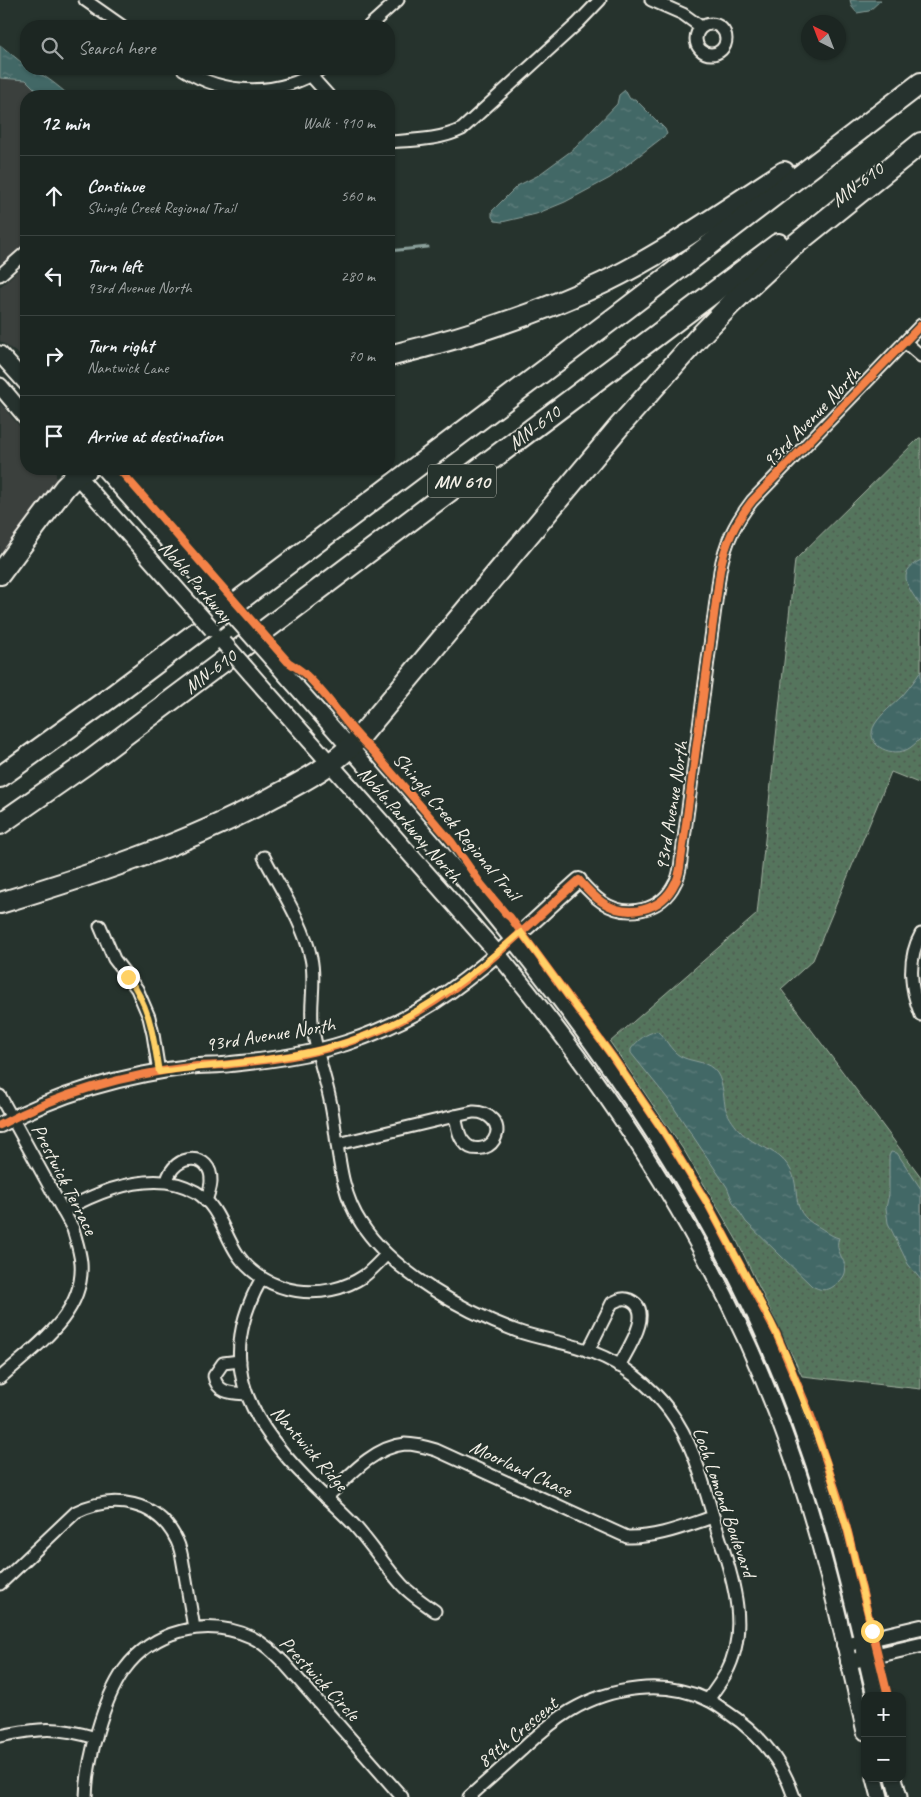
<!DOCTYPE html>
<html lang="en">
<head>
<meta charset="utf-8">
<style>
	body { margin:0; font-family:Caveat,sans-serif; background:#29322f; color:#f1f3f6 }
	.controls { position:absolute; right:15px; bottom:15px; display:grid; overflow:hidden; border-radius:10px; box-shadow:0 1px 4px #0004 }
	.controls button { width:45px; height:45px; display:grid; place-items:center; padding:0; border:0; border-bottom:1px solid #3a4340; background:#1c2622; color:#f1f3f6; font:25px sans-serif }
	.compass { position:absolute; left:801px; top:15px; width:45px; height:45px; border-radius:50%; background:#1c2622; box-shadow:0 1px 4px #0004; rotate:318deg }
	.stop { position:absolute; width:15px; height:15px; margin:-11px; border:4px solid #ffd166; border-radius:50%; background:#fff }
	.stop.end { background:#ffd166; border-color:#fff; box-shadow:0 1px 5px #0008 }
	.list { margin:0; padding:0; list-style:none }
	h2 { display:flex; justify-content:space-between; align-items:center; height:65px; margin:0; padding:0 20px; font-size:21px }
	h2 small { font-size:16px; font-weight:400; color:#a0a5a5 }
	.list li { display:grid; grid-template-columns:32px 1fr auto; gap:15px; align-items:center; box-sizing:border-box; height:80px; padding:0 20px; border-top:1px solid #3a4340 }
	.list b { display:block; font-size:19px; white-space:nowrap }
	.list p { margin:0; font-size:16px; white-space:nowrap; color:#a0a5a5 }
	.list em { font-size:16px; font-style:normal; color:#a0a5a5 }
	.icon { flex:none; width:28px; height:28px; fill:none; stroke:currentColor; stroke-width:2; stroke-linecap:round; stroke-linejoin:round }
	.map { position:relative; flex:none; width:921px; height:1797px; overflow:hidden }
	.search { position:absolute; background:#1c2622; box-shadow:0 1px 4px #0004; left:20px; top:20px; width:375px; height:55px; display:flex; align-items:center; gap:12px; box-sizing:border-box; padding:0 18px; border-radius:20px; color:#a0a5a5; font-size:19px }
	.panel { position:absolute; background:#1c2622; box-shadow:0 1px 4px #0004; left:20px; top:90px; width:375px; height:385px; border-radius:20px }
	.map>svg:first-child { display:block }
</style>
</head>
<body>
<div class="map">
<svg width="921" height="1797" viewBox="0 0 921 1797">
	<defs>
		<pattern id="grass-dots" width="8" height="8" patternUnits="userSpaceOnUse" patternTransform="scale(1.25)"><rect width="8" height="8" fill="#55745d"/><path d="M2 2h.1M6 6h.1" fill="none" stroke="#4e5c50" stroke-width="1.8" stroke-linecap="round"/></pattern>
		<pattern id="water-ripples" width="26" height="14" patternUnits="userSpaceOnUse" patternTransform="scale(1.25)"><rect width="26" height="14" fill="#436866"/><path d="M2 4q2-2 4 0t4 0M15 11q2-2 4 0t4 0" fill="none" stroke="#5f7e7c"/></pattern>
	</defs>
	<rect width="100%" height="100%" fill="#26332d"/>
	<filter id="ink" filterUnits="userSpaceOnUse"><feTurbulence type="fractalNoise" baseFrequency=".02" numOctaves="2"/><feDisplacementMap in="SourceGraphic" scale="10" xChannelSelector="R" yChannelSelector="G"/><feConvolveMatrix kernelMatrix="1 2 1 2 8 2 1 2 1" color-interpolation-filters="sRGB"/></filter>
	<g filter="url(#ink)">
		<g fill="#3b403e">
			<path d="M0,78L26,80L42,96H26V243L5,262L0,264Z"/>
			<path d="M26,263V362L20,355L0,341V287Z"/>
			<path d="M0,403L26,434V469H54L56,474V484L6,550L0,556Z"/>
		</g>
		<path fill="url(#grass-dots)" stroke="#a4b2a2" d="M919,438H921V784L891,772L813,960L781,989L921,1177V1389L802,1376L736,1239L685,1152L610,1042L757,914L795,560Z"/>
		<g fill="url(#water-ripples)" stroke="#8a9f9a">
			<path d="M850,0H881L869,11L857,13L852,7Z"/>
			<path d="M0,45L26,66V69C39,69 60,88 70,96H42L26,80L0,78Z"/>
			<path d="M625,90L630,99H635L665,129L667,134L610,178L565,202L536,214L502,222L495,221L492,217V211L517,186L537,176L575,148L617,104L619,95Z"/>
			<path d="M921,560V607C911,590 893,573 921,560Z"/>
			<path d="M921,671V738C917,742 911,748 906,750C889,757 863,744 875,724C882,713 893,705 902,696C909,688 915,680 921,671Z"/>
			<path d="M657,1031C666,1038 670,1050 680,1056C693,1063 708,1060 717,1073C724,1084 723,1098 726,1110C729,1117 735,1126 741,1132C755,1147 777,1148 789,1167C803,1189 787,1210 817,1226C825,1230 830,1236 839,1238C831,1256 861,1267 834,1286C826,1292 820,1290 812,1286L746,1222L733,1202L727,1187L668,1099L631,1053V1049C639,1039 645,1034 657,1031Z"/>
			<path d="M891,1152L897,1153L921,1189V1280L908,1264L888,1223L886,1208L889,1194V1156Z"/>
		</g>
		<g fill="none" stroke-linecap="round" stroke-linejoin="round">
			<path stroke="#8a9f9a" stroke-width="3" d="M389,251L428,247"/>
			<g stroke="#f4f1e8" stroke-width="15">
				<g id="minor">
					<path d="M85,0L122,26"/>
					<path d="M651,0L683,14L701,27"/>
					<circle cx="711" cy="39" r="15"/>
					<path d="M369,26L398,0"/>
					<path d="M183,69C225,96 279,97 321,69"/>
					<path d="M311,76L329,96"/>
					<path d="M389,142C413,140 440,140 462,129L578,23L600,0"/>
					<path d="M0,275L26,252"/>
					<path d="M905,342L921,356"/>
					<path d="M264,857C280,888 304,924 311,958C316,979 310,1001 312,1022C315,1051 326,1077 331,1105C339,1145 338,1189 361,1223C392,1272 463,1311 517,1331C542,1340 569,1342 594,1353C623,1364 650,1385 669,1410C697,1447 706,1496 720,1539C734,1581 749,1631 726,1673C721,1682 714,1691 708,1700"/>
					<path d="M579,880C586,888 593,896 602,902C627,919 662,911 675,883C678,879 679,873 680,868L720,571C725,543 735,523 752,501L921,325"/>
					<path d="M100,926L114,959L137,989L149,1017L153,1034L159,1072"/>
					<path d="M921,934C907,959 910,989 921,1015"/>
					<path d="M0,1096L73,1229C76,1240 80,1251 81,1263C85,1315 34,1347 0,1378"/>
					<path d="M473,1112C487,1111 504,1124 494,1140C488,1150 471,1152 464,1142C458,1136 457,1124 455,1116Z"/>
					<path d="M338,1144L455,1116"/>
					<path d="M167,1181C174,1152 212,1152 211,1181C211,1188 208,1194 206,1201"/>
					<path d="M63,1211C101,1190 155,1168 196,1192C219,1206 224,1235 238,1255C266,1295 324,1303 364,1276C372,1270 379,1262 386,1255"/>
					<path d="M262,1278C216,1358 245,1416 305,1477C321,1494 339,1509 354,1525C371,1544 385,1566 402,1585C411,1595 424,1603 435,1611"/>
					<path d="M588,1351L612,1303C618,1300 623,1297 630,1300C655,1311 627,1350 619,1366"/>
					<path d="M240,1361L223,1363L214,1376C217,1393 231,1393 246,1394"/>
					<path d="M326,1498C348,1477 373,1447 405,1444C416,1444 426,1447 436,1450L627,1537C657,1538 685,1526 713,1517"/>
					<path d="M0,1584L76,1512C113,1494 158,1500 177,1541C182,1551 183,1564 185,1575C188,1593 191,1610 194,1628"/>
					<path d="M0,1736C40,1728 56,1726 96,1738"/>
					<path d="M86,1797C87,1760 103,1700 124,1670C153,1630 206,1617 251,1637C264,1643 274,1653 284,1663L402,1797"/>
					<path d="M469,1797C489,1779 509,1762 528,1744C541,1732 555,1720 570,1711C610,1687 665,1679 708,1700C715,1703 721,1708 727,1712C759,1733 782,1761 794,1797"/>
				</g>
			</g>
			<g stroke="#f4f1e8" stroke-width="18">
				<g id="tertiary">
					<path d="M0,1125C61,1092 128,1074 197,1066C209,1065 220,1066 231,1064C270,1060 309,1055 346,1043C371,1035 396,1024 419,1011C476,979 529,924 579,880"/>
					<path d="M844,1645L921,1627"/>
					<path d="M848,1662L921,1645"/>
				</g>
			</g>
			<g stroke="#f4f1e8" stroke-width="19">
				<g id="secondary">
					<path d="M0,354L26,383"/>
					<path d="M0,386L26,417"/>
					<path d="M71,469L190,604"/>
					<path d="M104,469L210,589"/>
					<path d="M272,659C456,869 652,1080 766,1339C790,1394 810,1449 827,1506C846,1568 860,1632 875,1696"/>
					<path d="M251,674L497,953C619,1101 724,1262 788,1444C822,1538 843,1635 865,1732"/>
					<path d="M875,1778L880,1797"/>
					<path d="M894,1778L899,1797"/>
				</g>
			</g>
			<g stroke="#f4f1e8" stroke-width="24">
				<g id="motorway">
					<path d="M389,356C463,338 534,316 603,283C667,252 725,210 784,172"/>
					<path d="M0,574L65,487L77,475L87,469"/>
					<path d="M0,777L111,697L626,309L921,83"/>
					<path d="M0,824L86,764L213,669L778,244"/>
					<path d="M0,903C95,874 188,844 275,796C306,780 335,764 359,738L618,428L698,338L732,303L792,247L921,143"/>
				</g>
			</g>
			<use href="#minor" stroke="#26332d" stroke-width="11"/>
			<use href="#tertiary" stroke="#26332d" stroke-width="14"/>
			<use href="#secondary" stroke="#26332d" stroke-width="15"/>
			<use href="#motorway" stroke="#26332d" stroke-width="20"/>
			<g stroke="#f4f1e8" stroke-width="19" stroke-linecap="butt">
				<g id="secondary-bridge">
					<path d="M210,589L272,659"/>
					<path d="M190,604L212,629"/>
					<path d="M224,643L251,674"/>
				</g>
			</g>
			<use href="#secondary-bridge" stroke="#26332d" stroke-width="15"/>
			<g stroke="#26332d" stroke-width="11">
				<g id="cycleway">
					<path d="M119,469L288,662C294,666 301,670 306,675C331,698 348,729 373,751L451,841L481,884L506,914L510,917L612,1056L663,1131L709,1206L776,1333L811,1416L838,1497L848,1532L888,1696"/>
					<path d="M0,1125C61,1092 128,1074 197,1066C209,1065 220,1066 231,1064C270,1060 309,1055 346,1043C371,1035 396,1024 419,1011C476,979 529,924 579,880C586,888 593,896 602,902C627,919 662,911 675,883C678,879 679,873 680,868L720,571C725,543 735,523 752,501L921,325"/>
				</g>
			</g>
			<use href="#cycleway" stroke="#f48246" stroke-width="8"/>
		</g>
	</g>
	<g fill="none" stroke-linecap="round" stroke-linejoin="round" filter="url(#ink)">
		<path stroke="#ffd166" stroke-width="6" d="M128,977C151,1008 153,1036 159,1072C208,1065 257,1063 305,1053C396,1035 454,991 521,932L612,1056L663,1131L709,1206L771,1322L789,1362L826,1460L848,1532L872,1631"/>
	</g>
	<g text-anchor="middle" stroke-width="4" stroke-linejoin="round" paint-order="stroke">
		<rect fill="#26332d" stroke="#b6b8b0" stroke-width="1" x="428" y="464.5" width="68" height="33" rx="4"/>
		<g font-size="19" font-weight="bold" fill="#f4f1e8">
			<text x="462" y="488">MN 610</text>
		</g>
		<g font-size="20" fill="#f4f1e8" stroke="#26332d">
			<text transform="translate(857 184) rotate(-37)" y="7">MN-610</text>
			<text transform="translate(811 417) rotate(-46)" y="7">93rd Avenue North</text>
			<text transform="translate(534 427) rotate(-37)" y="7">MN-610</text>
			<text transform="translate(196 581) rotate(49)" y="7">Noble Parkway</text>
			<text transform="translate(210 671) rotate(-37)" y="7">MN-610</text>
			<text transform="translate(671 806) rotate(-81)" y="7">93rd Avenue North</text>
			<text transform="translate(410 824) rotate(49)" y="7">Noble Parkway North</text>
			<text transform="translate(457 826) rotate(50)" y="7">Shingle Creek Regional Trail</text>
			<text transform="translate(270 1034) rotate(-9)" y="7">93rd Avenue North</text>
			<text transform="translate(65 1179) rotate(63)" y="7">Prestwick Terrace</text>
			<text transform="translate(310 1448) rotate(49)" y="7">Nantwick Ridge</text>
			<text transform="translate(521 1468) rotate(25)" y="7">Moorland Chase</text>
			<text transform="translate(725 1502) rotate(71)" y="7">Loch Lomond Boulevard</text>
			<text transform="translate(320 1678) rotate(47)" y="7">Prestwick Circle</text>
			<text transform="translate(517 1732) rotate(-40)" y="7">89th Crescent</text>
		</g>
	</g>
</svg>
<div class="controls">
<button>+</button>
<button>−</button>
</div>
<svg class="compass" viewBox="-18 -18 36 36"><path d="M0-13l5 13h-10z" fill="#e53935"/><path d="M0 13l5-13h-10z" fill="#a0a5a5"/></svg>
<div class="stop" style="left:872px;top:1631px"></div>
<div class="stop end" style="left:128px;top:977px"></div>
<div class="search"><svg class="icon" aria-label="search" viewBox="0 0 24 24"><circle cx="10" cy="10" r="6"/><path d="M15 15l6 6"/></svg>Search here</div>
<section class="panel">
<h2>12 min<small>Walk · 910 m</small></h2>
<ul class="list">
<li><svg class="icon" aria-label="ahead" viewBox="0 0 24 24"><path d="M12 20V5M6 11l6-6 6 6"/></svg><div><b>Continue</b><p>Shingle Creek Regional Trail</p></div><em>560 m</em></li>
<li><svg class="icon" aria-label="left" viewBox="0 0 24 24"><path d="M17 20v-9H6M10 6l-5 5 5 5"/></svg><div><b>Turn left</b><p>93rd Avenue North</p></div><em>280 m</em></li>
<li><svg class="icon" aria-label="right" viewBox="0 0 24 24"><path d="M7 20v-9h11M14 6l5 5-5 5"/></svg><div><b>Turn right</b><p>Nantwick Lane</p></div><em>70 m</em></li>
<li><svg class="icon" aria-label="arrive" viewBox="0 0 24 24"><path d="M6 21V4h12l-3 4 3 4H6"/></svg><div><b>Arrive at destination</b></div></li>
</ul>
</section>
</div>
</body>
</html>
